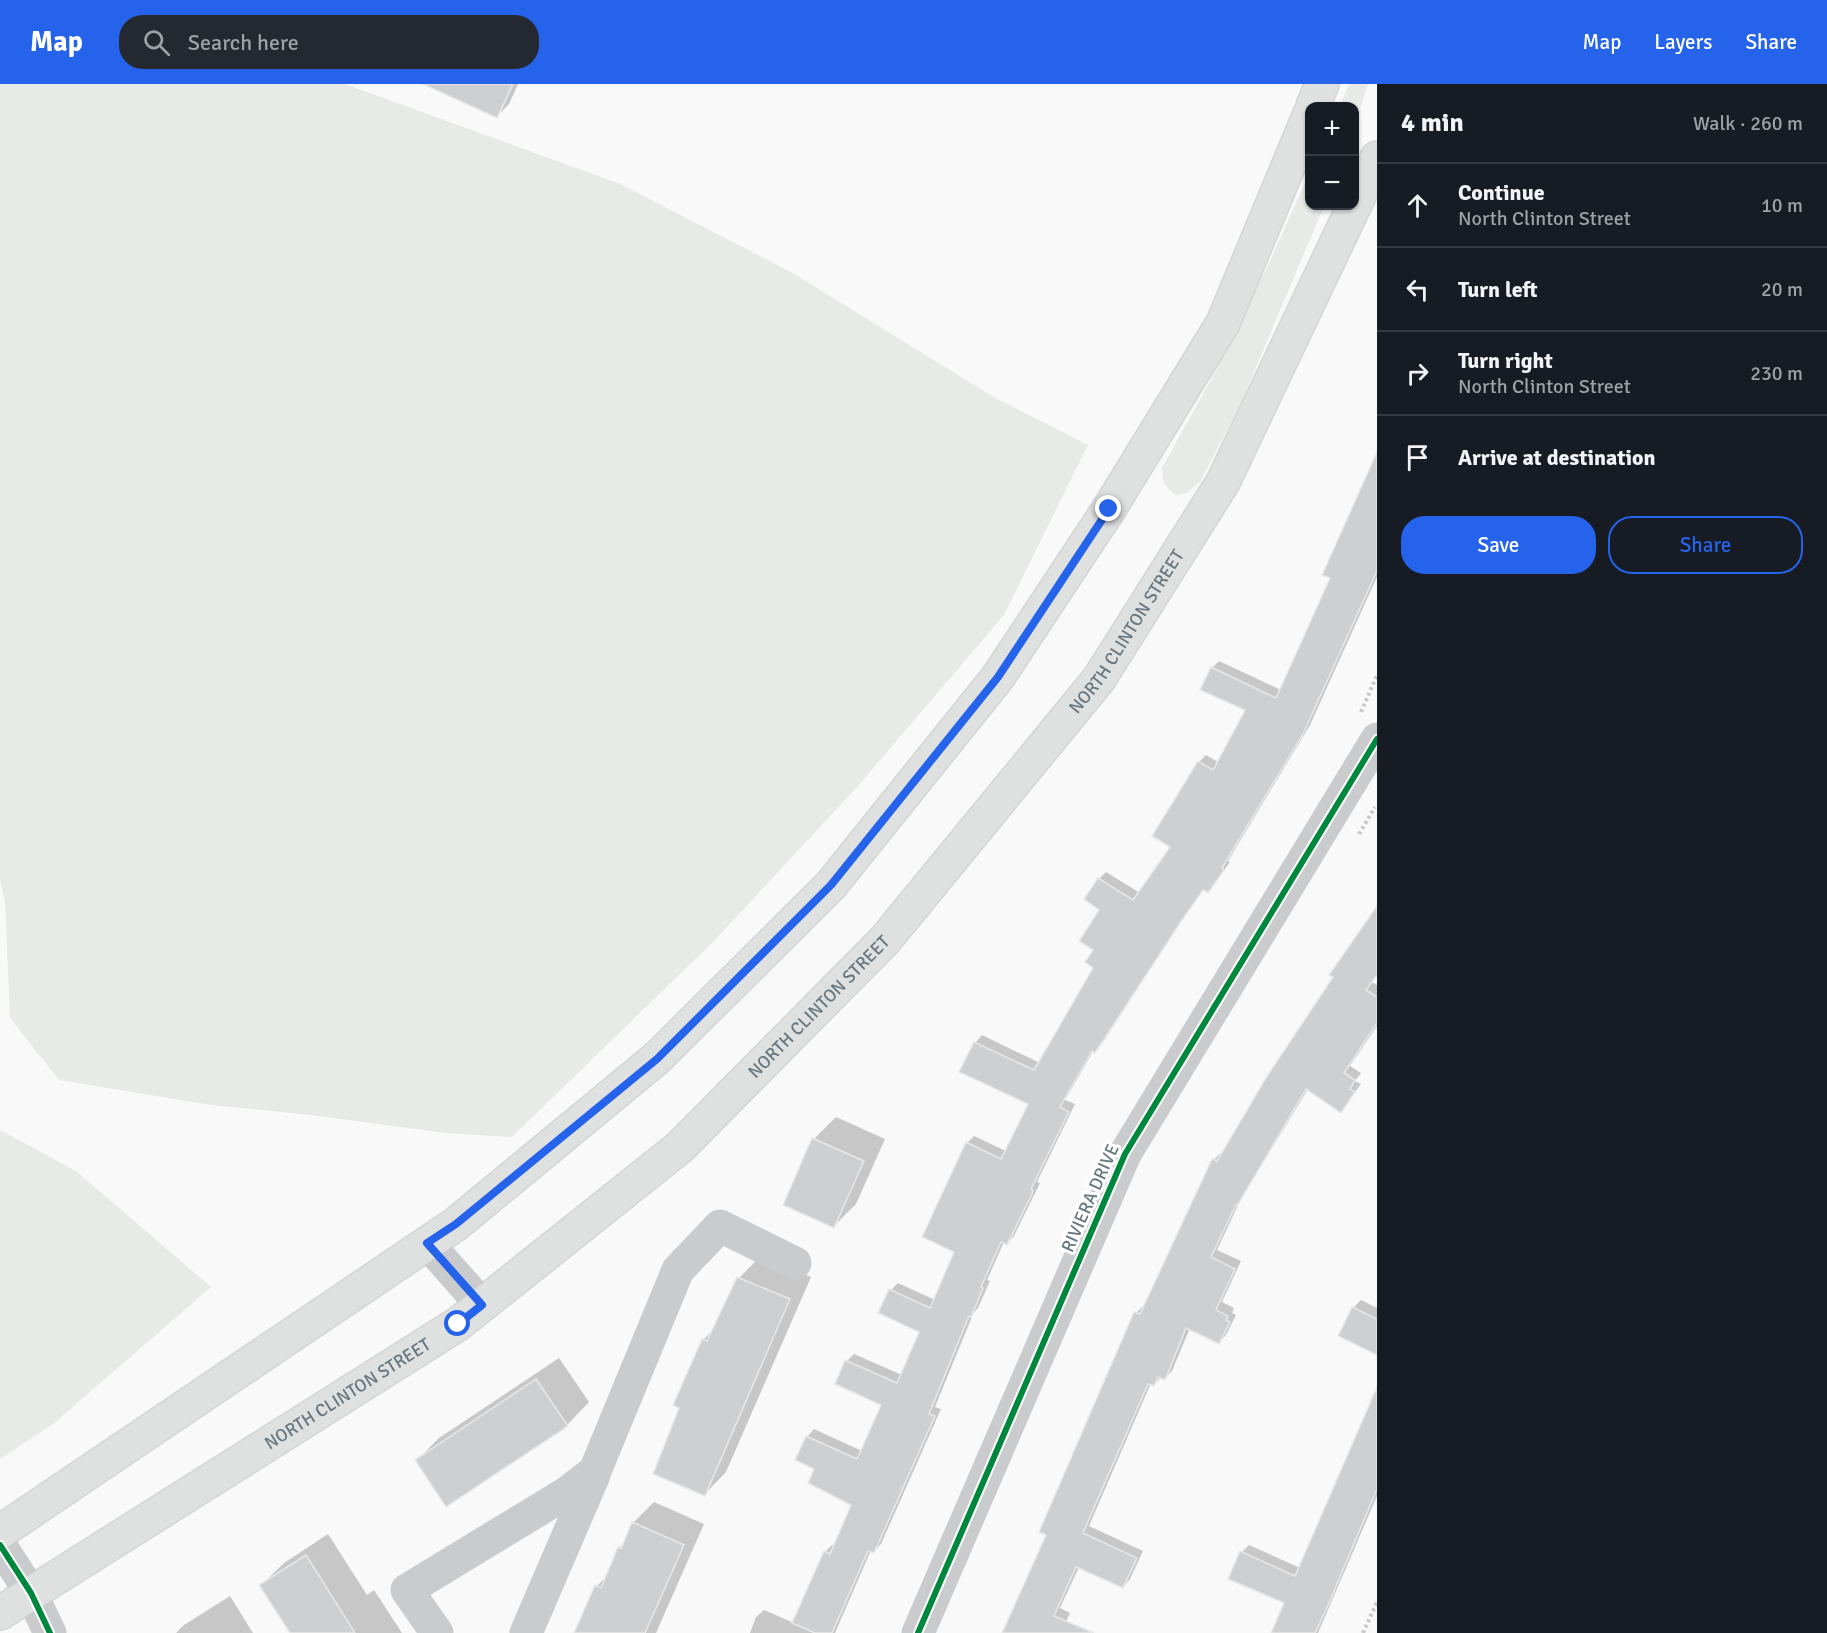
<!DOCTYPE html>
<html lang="en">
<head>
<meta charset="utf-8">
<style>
	body { margin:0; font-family:Signika,sans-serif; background:#242831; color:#f1f3f6 }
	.controls { position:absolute; right:18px; top:18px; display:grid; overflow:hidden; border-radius:12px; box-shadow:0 2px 4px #0004 }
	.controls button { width:54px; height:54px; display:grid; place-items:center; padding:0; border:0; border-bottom:2px solid #363941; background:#171b24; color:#f1f3f6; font:30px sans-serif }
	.stop { position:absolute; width:18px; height:18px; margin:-14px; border:4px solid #2563eb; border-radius:50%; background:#fff }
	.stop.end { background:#2563eb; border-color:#fff; box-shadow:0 2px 6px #0008 }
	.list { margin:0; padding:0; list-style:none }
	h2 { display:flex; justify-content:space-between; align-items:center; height:78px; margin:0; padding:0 24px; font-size:26px }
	h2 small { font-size:20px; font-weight:400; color:#9ea1a6 }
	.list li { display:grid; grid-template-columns:39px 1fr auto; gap:18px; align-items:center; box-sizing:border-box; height:84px; padding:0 24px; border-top:2px solid #363941 }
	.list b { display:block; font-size:22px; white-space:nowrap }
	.list p { margin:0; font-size:20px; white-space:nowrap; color:#9ea1a6 }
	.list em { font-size:20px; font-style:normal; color:#9ea1a6 }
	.actions { display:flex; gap:12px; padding:18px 24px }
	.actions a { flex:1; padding:14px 0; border:2px solid #2563eb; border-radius:24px; text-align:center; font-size:21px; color:#2563eb }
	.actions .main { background:#2563eb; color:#fff }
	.icon { flex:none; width:33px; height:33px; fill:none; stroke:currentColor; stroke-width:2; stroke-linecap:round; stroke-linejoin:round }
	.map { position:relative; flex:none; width:1377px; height:1549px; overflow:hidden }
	header { display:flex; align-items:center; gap:36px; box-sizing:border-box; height:84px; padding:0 30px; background:#2563eb; color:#fff }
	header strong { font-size:28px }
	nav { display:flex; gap:33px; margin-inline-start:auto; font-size:21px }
	.search { width:420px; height:54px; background:#242831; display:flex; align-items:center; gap:15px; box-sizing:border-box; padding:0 21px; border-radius:24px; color:#9ea1a6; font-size:22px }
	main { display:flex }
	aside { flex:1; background:#171b24 }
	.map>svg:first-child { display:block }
</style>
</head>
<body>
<header>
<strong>Map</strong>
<div class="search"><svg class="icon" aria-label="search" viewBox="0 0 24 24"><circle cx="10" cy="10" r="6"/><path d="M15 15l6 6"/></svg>Search here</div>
<nav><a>Map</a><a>Layers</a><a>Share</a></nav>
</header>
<main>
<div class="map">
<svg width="1377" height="1549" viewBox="0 0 1377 1549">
	<rect width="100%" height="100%" fill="#f9f9f9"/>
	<g fill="#e8eae7">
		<path d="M0,0H345L620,100L791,188L992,312L1088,361L1004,531L858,702L713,858L512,1053L446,1049L311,1031L211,1021L59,996L10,934L5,818L0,796Z"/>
		<path d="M1349,0H1368L1355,41L1354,22H1340Z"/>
		<path d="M1309,90L1310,122H1324L1240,321L1200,398L1186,409L1176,411C1165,403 1162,397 1162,384L1218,283L1270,177Z"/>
		<path d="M0,1046L76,1087L211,1203L53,1340L0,1375Z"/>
	</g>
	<g fill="#0003">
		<path d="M428,0H518L509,20L497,32Z"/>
		<path d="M1377,372V493L1310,641L1228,777L1230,778L1214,800L1207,807L1204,805L1188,827L1102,960L1094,966L1065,1016L1075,1020L1037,1098L1040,1099L1039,1101L1014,1152L1007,1159L1004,1158L987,1196L990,1197L978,1224L974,1228L935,1323L941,1325L881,1460L874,1467L871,1466L835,1549H750L756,1533L764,1526L794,1539L825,1468L832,1461L835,1462L853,1420L816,1384L807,1353L814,1345L862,1367L883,1320L847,1277L854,1270L902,1291L921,1247L891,1206L898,1199L935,1216L956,1167L967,1059L974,1052L1006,1067L1030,1019L975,959L982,951L1040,979L1095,884V866L1101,825L1099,795L1106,788L1140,809L1172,763L1154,751L1199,678L1206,671L1218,678L1247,625L1212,584L1219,577L1281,606L1332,493Z"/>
		<path d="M1377,822V892L1372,898L1377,901V942L1350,982L1361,989L1355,997L1361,1000L1341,1027L1308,1005L1240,1117L1217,1166L1241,1177L1222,1218L1234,1224L1232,1229L1236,1231L1226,1251L1219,1259L1190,1244L1172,1287L1165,1294L1161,1293L1154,1301L1151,1299L1089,1442L1143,1467L1130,1495L1123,1503L1079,1483L1060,1524L1070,1529L1061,1549H1005L1048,1451L1136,1229L1143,1222L1145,1223L1213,1076L1221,1069L1223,1070L1335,893Z"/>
		<path d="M836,1033L885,1055L856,1120L834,1142L814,1055Z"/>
		<path d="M761,1172L811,1193L726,1388L704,1411L681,1323L703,1256L716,1243L739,1194Z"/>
		<path d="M1361,1216L1377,1224V1269L1340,1251L1353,1224Z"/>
		<path d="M559,1274L589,1318L567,1341L417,1376L439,1354Z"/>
		<path d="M1377,1302V1412L1318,1549H1273L1286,1518L1242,1468L1249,1461L1300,1484L1372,1318L1370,1317Z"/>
		<path d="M654,1418L704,1440L656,1549H576L597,1502L608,1491L619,1464L625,1458L633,1439Z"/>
		<path d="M328,1450L367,1511L374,1506L402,1549H292L261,1501L284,1479Z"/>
		<path d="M230,1512L253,1549H176L184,1541Z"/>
	</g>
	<g fill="#cdcfd0" stroke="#e8e8e8" stroke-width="1.5">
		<path d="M423,0H513L497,34Z"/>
		<path d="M1377,368V487L1303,650L1222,784L1224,786L1208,809L1203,806L1182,836L1095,969L1092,967L1060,1023L1069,1028L1066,1034L1031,1105L1033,1106L1032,1110L1007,1161L1001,1158L981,1203L983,1204L971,1233L969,1232L929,1330L935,1332L874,1469L868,1467L832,1549H815L792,1539L824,1467L830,1470L851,1421L808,1399L814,1385L795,1376L806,1352L857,1375L881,1321L835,1300L845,1276L897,1299L919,1248L878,1229L889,1205L930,1224L954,1168L922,1153L966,1058L1001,1075L1028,1020L959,988L974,958L1034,986L1093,884L1085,878L1093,866L1079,857L1099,826L1084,815L1098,794L1133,816L1170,763L1152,752L1198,677L1213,686L1245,626L1200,606L1211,583L1276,614L1330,494L1322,491Z"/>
		<path d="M1377,822V891L1366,906L1377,913V939L1344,989L1355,996L1350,1005L1355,1008L1341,1029L1306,1005L1237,1122L1236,1121L1211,1173L1235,1185L1216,1226L1228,1232L1226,1236L1230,1238L1219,1260L1186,1244L1165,1296L1158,1293L1154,1302L1148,1300L1083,1449L1137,1474L1123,1504L1076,1483L1054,1532L1094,1549H1002L1046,1451L1039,1448L1134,1228L1140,1230L1212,1075L1217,1077L1266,994L1333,893L1329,891Z"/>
		<path d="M812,1054L864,1077L834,1144L783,1121Z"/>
		<path d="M737,1193L790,1215L705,1412L653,1390L679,1324L673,1321L702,1255L707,1257Z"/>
		<path d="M1352,1223L1377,1235V1271L1338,1252Z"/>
		<path d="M536,1295L568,1342L446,1423L415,1376Z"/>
		<path d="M1377,1303V1405L1326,1526L1315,1549H1271L1284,1519L1228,1495L1240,1467L1295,1492Z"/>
		<path d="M632,1438L684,1461L645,1549H574L595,1501L601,1504L618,1463L621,1465Z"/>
		<path d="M306,1471L355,1549H290L259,1501Z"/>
	</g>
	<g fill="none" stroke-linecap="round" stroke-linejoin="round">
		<g stroke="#d4d5d5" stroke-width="36">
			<g id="major">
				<path d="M1313,22L1322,0"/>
				<path d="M0,1448L456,1140L657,974L831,801L998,593L1109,425L1223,239L1310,30"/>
				<path id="s1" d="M0,1529L458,1240L680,1063L885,856L1099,595L1223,398L1377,74"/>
			</g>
		</g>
		<g stroke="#c8c9ca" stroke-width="4" stroke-dasharray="3 3" stroke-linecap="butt">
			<path d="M1361,628L1377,591"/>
			<path d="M1359,750L1375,723"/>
			<path d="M1363,1549L1377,1518"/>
		</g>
		<g stroke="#cacbcc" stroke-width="33">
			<path d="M427,1159L482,1221"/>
			<path d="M0,1461L31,1509L50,1549"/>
			<path d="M437,1549L407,1506L568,1408L595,1387L678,1186L720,1142L795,1179"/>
			<path d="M526,1549L594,1391"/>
			<path d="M918,1549L1125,1070L1377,655"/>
		</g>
		<use href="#major" stroke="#dfe0e0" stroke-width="33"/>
		<g stroke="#fff" stroke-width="10">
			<g id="cycleway">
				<path d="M0,1461L31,1509L50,1549"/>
				<path d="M918,1549L1125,1070L1377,655"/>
			</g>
		</g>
		<use href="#cycleway" stroke="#00873e" stroke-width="6"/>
	</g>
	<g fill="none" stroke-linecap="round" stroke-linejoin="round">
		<path stroke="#2563eb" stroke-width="8" d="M458,1240L482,1221L427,1159L456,1140L657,975L831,801L998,593L1109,425"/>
	</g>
	<g text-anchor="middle" stroke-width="6" stroke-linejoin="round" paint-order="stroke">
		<g font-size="18" fill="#67767f" stroke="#fff">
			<text dy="6" stroke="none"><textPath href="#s1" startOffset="1509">NORTH CLINTON STREET</textPath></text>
			<text dy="6" stroke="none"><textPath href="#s1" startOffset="1023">NORTH CLINTON STREET</textPath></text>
			<text transform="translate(1090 1114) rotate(-66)" y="6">RIVIERA DRIVE</text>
			<text dy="6" stroke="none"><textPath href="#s1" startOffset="411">NORTH CLINTON STREET</textPath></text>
		</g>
	</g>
</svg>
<div class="controls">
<button>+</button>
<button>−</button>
</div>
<div class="stop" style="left:458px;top:1240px"></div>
<div class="stop end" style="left:1109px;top:425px"></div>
</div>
<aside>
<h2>4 min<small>Walk · 260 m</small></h2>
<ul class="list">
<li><svg class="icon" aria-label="ahead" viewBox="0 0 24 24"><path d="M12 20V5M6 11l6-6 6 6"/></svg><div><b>Continue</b><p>North Clinton Street</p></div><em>10 m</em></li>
<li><svg class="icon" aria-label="left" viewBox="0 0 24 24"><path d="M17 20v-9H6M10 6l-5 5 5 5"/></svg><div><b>Turn left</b></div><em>20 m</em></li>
<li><svg class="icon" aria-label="right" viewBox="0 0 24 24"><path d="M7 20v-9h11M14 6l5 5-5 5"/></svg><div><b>Turn right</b><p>North Clinton Street</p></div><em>230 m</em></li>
<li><svg class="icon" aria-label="arrive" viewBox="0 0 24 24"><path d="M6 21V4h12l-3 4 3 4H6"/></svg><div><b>Arrive at destination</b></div></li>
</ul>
<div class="actions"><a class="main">Save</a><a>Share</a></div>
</aside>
</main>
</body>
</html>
